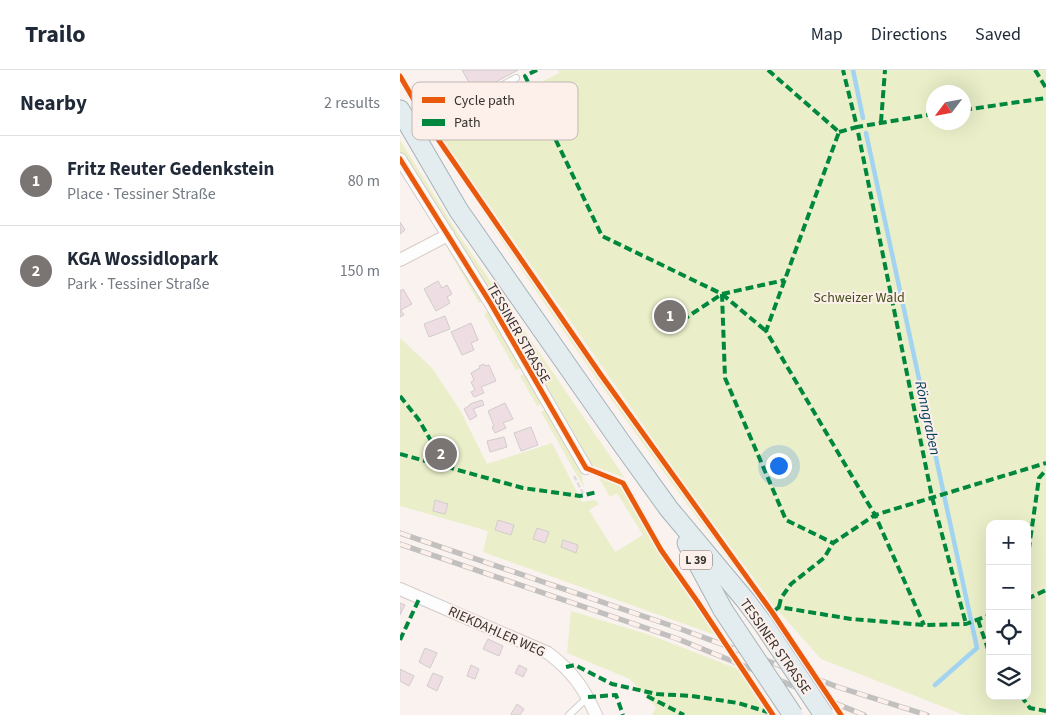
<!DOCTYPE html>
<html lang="en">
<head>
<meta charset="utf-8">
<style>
	body { margin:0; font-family:"Source Sans 3",sans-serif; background:#f2f2f3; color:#1f2937 }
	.controls { position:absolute; right:15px; bottom:15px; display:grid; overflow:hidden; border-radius:10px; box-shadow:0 5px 20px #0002 }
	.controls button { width:45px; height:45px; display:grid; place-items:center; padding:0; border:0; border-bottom:1px solid #e0e1e3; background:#fff; color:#1f2937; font:25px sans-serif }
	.compass { position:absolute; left:526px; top:15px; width:45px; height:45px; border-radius:50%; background:#fff; box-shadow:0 5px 20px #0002; rotate:238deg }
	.you { position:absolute; left:378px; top:395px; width:18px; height:18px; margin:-12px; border:4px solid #fff; border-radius:50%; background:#1a73e8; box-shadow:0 0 0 8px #1a73e833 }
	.badge { display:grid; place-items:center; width:32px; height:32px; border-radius:50%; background:#7a7573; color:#fff; font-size:16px; font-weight:700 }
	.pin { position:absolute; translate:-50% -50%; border:2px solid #fff; box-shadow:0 1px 5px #0006 }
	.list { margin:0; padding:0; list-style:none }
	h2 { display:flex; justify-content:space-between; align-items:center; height:65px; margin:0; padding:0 20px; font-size:21px }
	h2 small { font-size:16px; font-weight:400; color:#747a83 }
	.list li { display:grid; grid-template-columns:32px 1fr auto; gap:15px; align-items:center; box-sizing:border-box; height:90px; padding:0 20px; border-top:1px solid #e0e1e3 }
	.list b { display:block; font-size:19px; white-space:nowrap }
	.list p { margin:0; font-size:16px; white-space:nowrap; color:#747a83 }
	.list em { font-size:16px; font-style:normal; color:#747a83 }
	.icon { flex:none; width:28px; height:28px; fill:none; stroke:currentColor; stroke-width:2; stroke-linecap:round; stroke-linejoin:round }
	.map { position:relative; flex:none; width:646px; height:645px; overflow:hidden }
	header { display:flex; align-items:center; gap:30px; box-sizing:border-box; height:70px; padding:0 25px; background:#fff; border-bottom:1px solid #e0e1e3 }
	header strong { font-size:24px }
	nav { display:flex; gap:28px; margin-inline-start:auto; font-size:18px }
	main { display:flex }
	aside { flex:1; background:#fff }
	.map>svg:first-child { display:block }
</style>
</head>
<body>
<header>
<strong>Trailo</strong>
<nav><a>Map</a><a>Directions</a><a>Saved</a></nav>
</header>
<main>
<aside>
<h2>Nearby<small>2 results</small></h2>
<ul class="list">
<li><span class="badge">1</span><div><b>Fritz Reuter Gedenkstein</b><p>Place · Tessiner Straße</p></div><em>80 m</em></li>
<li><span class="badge">2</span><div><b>KGA Wossidlopark</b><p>Park · Tessiner Straße</p></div><em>150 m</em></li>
</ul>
</aside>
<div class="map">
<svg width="646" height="645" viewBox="0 0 646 645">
	<rect width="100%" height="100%" fill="#f9f2ef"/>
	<g fill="#eaefc9" fill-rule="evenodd">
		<path d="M158,0H646V645H564L421,589L373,535L264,385L40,65L159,3ZM534,22H564V52H534ZM590,454H627V626H590Z"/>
		<path d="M0,70L59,165L225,408L191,395L54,165L0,82Z"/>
		<path d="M65,111L235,355L358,524L356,526C254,391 155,254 64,112Z"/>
		<path d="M48,179L56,182L84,230L79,233Z"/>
		<path d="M91,240L123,297L116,300L84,244Z"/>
		<path d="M0,268L32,298L60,340L87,394L152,373L182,432L195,430L199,434L189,440L215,482L243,465L217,423L210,427L199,408L220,416L259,483L315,565L83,482L88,461L0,436Z"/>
		<path d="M127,303L144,332L137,336L120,306Z"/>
		<path d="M147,339L180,394L184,418L141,342Z"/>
		<path d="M171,541L250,565L338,599L368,645H252L256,637L230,609L167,583Z"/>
	</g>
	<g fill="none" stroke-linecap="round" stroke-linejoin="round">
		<g stroke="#a2d4f2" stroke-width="4.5">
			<path d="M453,0L463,48"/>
			<path d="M466,63L577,578L535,615"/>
		</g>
	</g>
	<g fill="#efdde4" stroke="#d1cccb">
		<path d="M62,0H118L75,23Z"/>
		<path d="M0,152L5,160L0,164Z"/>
		<path d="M38,211L42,218L47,215L52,224L47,227L50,233L36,241L24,219Z"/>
		<path d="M3,219L12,234L1,240L4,245L0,247V221Z"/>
		<path d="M45,246L50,259L29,267L24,254Z"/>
		<path d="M71,253L78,270L71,273L74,280L62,285L51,262Z"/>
		<path d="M84,294L85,296L89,295L96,311L81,317L84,323L74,327L71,322L75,320L71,312L74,310L71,303L80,298L79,296Z"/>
		<path d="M82,330L84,335L73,339L77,346L70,350L64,339L70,335V334Z"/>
		<path d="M105,333L113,349L103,353L106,358L95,363L92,357L94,356L88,341Z"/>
		<path d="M131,357L138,375L121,381L114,363Z"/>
		<path d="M104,367L107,377L90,382L87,371Z"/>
		<path d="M35,430L48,434L45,444L33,441Z"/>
		<path d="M98,450L114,455L111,465L95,460Z"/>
		<path d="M137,458L149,462L145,473L133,469Z"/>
		<path d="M163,470L178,475L176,483L161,477Z"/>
		<path d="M0,533L5,535L0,545Z"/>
		<path d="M88,569L103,576L99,586L83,579Z"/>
		<path d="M25,578L37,583L30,598L19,592Z"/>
		<path d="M71,595L79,599L75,609L67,606Z"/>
		<path d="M119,595L127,599L123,607L115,603Z"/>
		<path d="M0,599L14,606L9,616L0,611Z"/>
		<path d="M33,603L43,607L37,621L27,616Z"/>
		<path d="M117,634L124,639L120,645H112L111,644Z"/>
	</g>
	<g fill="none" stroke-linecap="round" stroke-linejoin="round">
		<g stroke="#d2cdcb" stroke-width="8">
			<g id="lane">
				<path d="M22,71L42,48L116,8"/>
				<path d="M169,645L188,627"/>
			</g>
		</g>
		<g stroke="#d2cdcb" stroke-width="14">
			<g id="street">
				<path d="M0,89L91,234L186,398"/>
				<path d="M0,190L48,165"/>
				<path d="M0,519L148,583C172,601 184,618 196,645"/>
			</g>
		</g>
		<g stroke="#a4b4b9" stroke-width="21">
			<g id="primary">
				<path d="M0,40L59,141L220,371L269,439L346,531L364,555"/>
				<path d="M287,473L323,540"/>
			</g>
		</g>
		<g stroke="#dfdddc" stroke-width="2.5" stroke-dasharray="5 2.5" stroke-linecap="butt">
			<path d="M174,406L184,425"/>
			<path d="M363,641L366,645"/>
		</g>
		<use href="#lane" stroke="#fefdfd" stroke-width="6"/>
		<use href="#street" stroke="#fefdfd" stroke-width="12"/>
		<use href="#primary" stroke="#e3edef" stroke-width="19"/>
		<g stroke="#c2c0bf" stroke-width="5.5">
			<g id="rail">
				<path d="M0,463L278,558L438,617L527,645"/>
				<path d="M0,474L278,569L464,645"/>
			</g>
		</g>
		<use href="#rail" stroke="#fdf0eb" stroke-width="4" stroke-dasharray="11" stroke-linecap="butt"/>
		<g stroke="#a4b4b9" stroke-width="21" stroke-linecap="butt">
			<g id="primary-bridge">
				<path d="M323,540L393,645"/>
				<path d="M364,555L424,645"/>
			</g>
		</g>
		<use href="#primary-bridge" stroke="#e3edef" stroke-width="19"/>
		<g stroke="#00873e" stroke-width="4" stroke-dasharray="8 4" stroke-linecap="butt">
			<path d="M137,0L125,6L202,166L322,224L325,308L386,450L433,473"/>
			<path d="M368,0L439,62L366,261L475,445L646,393"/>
			<path d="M635,0L646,18"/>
			<path d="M564,40L646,28"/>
			<path d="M534,44L457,57L532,427L566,554"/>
			<path d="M481,52L485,0"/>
			<path d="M439,62L457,57L443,0"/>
			<path d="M322,224L366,261"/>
			<path d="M272,257L322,224L385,210"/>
			<path d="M0,326L19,350L46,397"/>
			<path d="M0,384L123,418L180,426L197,422"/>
			<path d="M627,492L639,408L646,400"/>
			<path d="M627,529L646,520"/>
			<path d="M379,537L381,528L391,514L424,488L433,473L475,445L524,555"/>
			<path d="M374,541L379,537L451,549L524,555L566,554L590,545"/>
			<path d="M578,550L590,585"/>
			<path d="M0,570L20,527"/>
			<path d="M166,597L175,595L212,614L257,624L292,626L338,633L371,643"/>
			<path d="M247,626L284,645"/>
			<path d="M621,626L630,638L646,641"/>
			<path d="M188,627L216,625L223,645"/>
		</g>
		<g stroke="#fdf0eb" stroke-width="8">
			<g id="cycleway">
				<path d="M0,6L31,59L201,305L372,542L441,645"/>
				<path d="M0,89L91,234L186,398L223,413L261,480L297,531L373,645"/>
			</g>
		</g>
		<use href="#cycleway" stroke="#e8590c" stroke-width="5"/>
	</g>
	<g text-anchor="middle" stroke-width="4" stroke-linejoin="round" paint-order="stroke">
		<rect fill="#fdf0eb" stroke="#726b68" stroke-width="1" x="280" y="480.5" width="32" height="19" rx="4"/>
		<g font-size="12" font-weight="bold" fill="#363230">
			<text x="296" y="494">L 39</text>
		</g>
		<g font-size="14" fill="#454f19" stroke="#fdf0eb">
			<text x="459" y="232">Schweizer Wald</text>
		</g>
		<g font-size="14" fill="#363230" stroke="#fdf0eb">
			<text transform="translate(119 263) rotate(60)" y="5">TESSINER STRASSE</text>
			<text transform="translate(97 561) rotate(24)" y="5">RIEKDAHLER WEG</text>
			<text transform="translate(376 576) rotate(55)" y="5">TESSINER STRASSE</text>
		</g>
		<g font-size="15" font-style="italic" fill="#00415e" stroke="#fdf0eb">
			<text transform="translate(528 348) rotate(78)" y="5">Rönngraben</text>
		</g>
	</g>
	<rect x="12" y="12" width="166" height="58" rx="8" fill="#fdf0eb" stroke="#c1b7b3" stroke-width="1"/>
	<rect x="22" y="27" width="23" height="6" fill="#e8590c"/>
	<rect x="22" y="49" width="23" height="7" fill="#00873e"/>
	<g font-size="14" fill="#363230">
		<text x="54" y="35">Cycle path</text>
		<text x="54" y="57">Path</text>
	</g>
</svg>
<div class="controls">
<button>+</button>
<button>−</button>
<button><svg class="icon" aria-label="locate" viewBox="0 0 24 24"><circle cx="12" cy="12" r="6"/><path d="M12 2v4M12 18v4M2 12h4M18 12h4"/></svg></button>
<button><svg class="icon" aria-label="layers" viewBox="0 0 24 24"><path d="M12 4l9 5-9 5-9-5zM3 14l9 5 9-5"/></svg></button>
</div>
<svg class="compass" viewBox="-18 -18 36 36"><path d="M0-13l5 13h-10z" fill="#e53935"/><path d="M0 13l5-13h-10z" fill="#747a83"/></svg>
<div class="you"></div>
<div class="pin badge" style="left:270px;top:246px">1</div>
<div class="pin badge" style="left:41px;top:384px">2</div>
</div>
</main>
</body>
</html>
